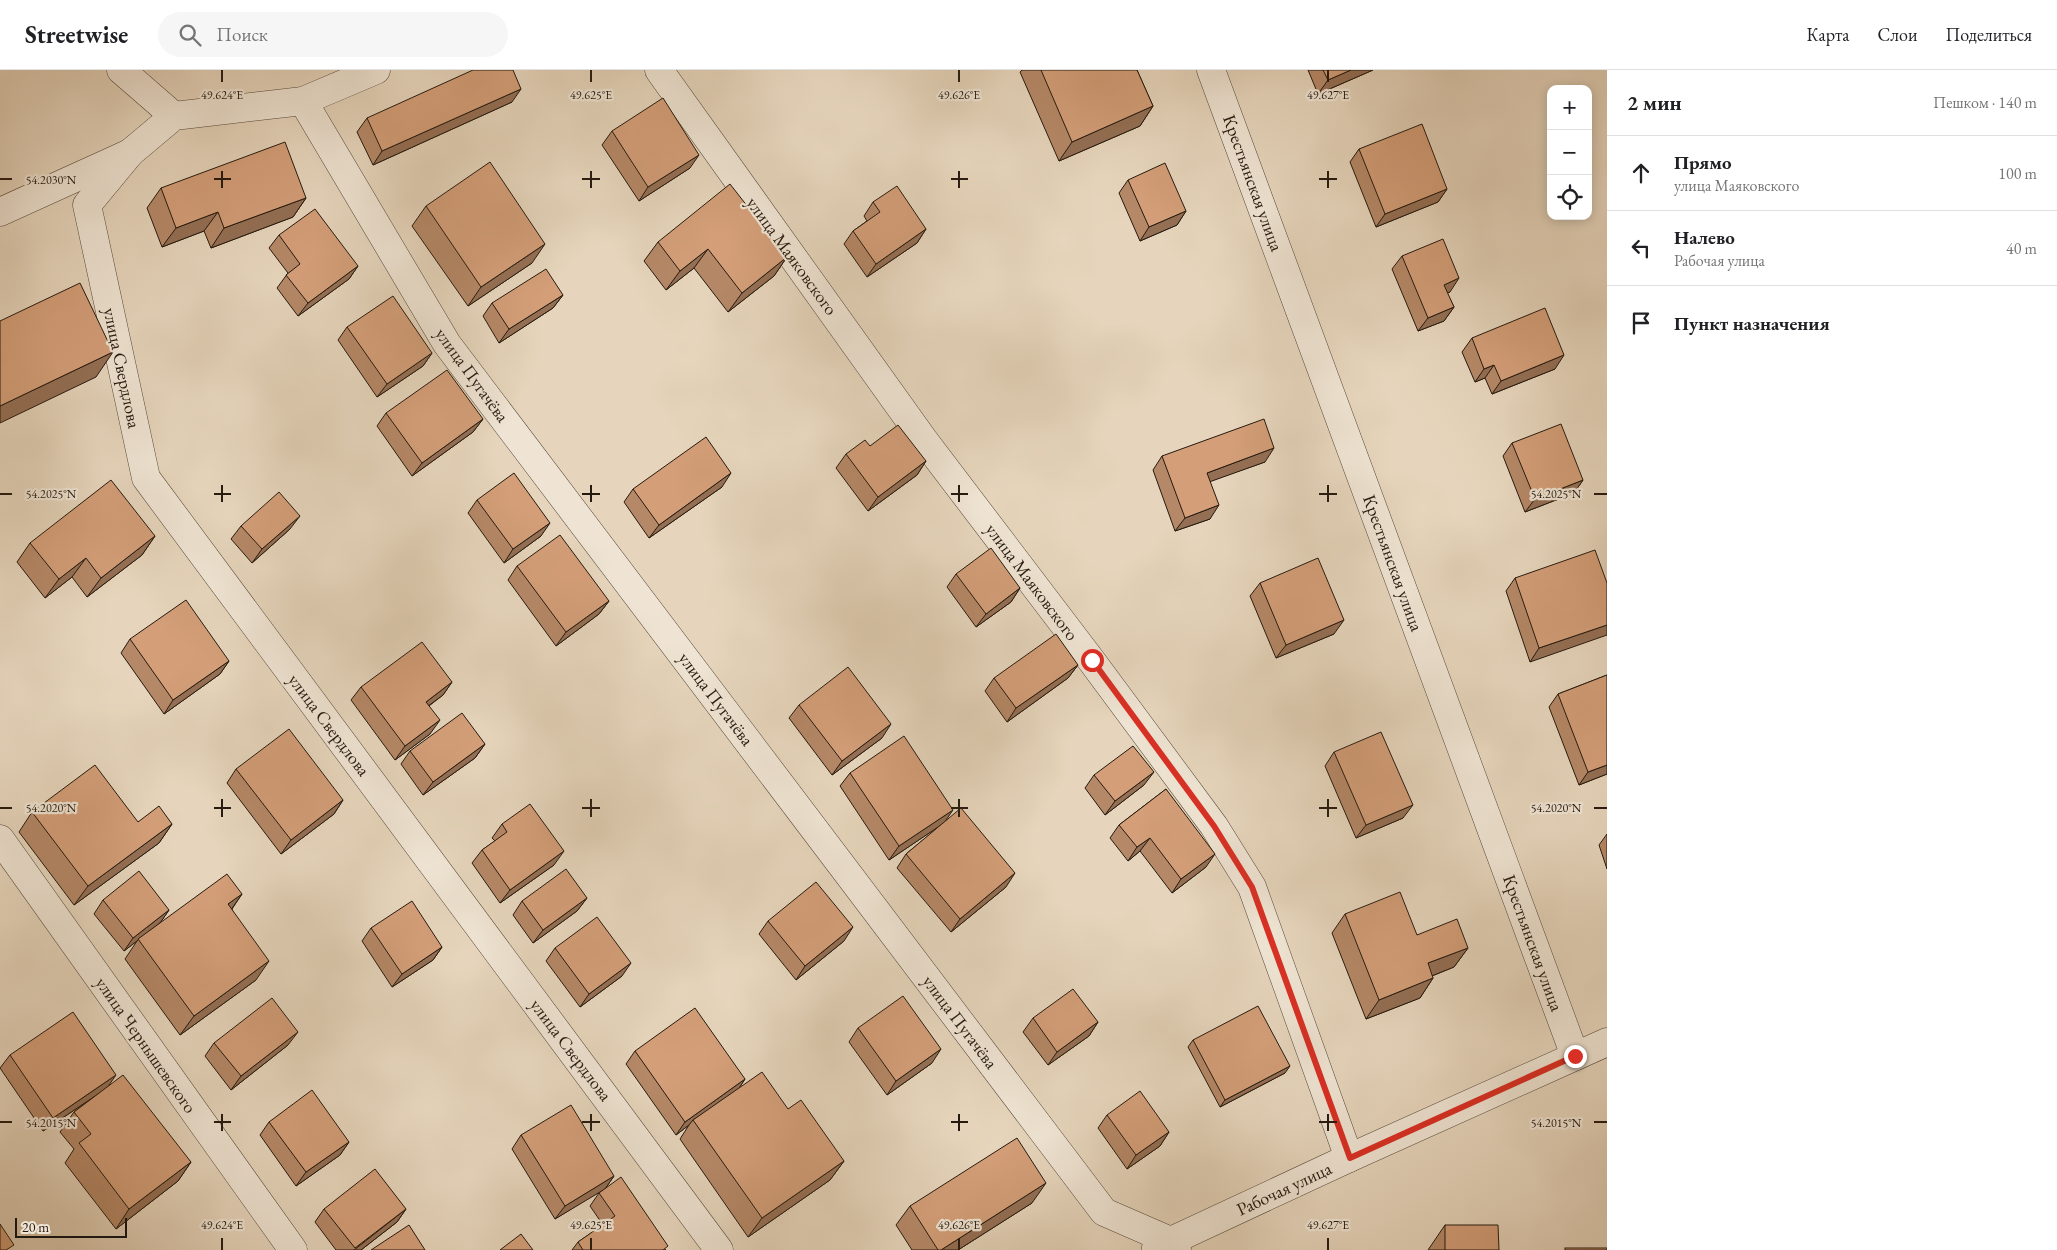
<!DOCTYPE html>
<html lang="ru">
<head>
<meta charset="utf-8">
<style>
	body { margin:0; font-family:"EB Garamond",serif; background:#f6f6f6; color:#202124 }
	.controls { position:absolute; right:15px; top:15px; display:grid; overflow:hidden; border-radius:10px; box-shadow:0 2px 12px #0003 }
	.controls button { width:45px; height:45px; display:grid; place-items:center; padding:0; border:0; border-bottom:1px solid #e0e0e0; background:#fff; color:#202124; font:25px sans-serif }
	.scale { position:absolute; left:15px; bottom:12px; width:112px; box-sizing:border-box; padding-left:5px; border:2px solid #251a10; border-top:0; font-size:14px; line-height:18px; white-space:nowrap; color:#251a10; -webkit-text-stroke:4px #efe4d3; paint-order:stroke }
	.stop { position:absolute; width:15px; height:15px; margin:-11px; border:4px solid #d93025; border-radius:50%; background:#fff }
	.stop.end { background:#d93025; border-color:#fff; box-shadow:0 1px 5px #0008 }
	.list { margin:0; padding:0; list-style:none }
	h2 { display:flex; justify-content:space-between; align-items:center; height:65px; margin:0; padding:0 20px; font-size:21px }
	h2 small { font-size:16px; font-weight:400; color:#757577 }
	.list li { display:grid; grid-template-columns:32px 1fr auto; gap:15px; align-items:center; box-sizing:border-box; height:75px; padding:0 20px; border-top:1px solid #e0e0e0 }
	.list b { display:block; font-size:19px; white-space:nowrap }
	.list p { margin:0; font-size:16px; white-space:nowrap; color:#757577 }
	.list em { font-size:16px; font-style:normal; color:#757577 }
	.icon { flex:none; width:28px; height:28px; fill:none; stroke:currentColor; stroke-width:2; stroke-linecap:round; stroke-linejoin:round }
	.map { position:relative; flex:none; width:1607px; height:1180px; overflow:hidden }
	header { display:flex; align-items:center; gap:30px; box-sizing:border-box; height:70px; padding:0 25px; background:#fff; border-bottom:1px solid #e0e0e0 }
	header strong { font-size:24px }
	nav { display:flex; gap:28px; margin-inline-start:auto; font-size:18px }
	.search { width:350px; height:45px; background:#f6f6f6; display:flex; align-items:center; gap:12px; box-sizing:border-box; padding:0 18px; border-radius:28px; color:#757577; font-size:19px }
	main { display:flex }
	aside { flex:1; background:#fff }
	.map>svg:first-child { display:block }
</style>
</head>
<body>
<header>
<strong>Streetwise</strong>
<div class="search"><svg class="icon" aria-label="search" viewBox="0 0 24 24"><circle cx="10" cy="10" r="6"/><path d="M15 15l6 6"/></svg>Поиск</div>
<nav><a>Карта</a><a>Слои</a><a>Поделиться</a></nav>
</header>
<main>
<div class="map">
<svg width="1607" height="1180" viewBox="0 0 1607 1180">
	<rect width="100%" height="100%" fill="#e6d5bc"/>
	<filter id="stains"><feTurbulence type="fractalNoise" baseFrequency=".004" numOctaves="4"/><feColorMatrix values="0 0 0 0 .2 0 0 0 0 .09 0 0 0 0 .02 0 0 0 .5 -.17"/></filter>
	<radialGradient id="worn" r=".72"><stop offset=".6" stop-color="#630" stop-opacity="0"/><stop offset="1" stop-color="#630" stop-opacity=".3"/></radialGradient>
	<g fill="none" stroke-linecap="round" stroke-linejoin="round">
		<g stroke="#55493b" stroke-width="29">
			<g id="street">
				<path d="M121,0L174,46"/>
				<path d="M659,0L923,369L1091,590L1214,756L1252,817L1349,1088"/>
				<path d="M1211,0L1575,986"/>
				<path d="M303,31L447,274L1104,1142L1173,1172L1177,1180"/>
				<path d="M130,83L87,135L146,408L719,1180"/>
				<path d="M0,142L130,83L174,46L303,31L376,0"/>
				<path d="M0,769L293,1180"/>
				<path d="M1156,1178L1349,1088L1607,972"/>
			</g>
		</g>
		<use href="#street" stroke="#efe4d3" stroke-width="28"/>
	</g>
	<g fill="#b58867" stroke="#251a10">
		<path d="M1022,0H1137L1153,36L1140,56L1059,91L1020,2Z"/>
		<path d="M1308,0H1373L1318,24Z"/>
		<path d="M512,32L373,95L357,62L367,48Z"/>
		<path d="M612,61L690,98L639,131L602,75Z"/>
		<path d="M1359,79L1447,119L1438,132L1376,157L1350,92Z"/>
		<path d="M1128,110L1186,141L1177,155L1140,171L1119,123Z"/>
		<path d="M161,118L306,128L293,147L211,178L204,161L162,177L147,138Z"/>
		<path d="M873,132L926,159L917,173L867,207L844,174L853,161L867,151L864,146Z"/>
		<path d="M426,136L532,193L468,236L412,156Z"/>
		<path d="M279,165L358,196L349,209L298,246L277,218L288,203L269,178Z"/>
		<path d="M658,172L787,187L774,206L728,242L694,198L666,220L644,191Z"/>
		<path d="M1402,186L1450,222L1447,223L1454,237L1444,251L1418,261L1392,199Z"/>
		<path d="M563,225L553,238L499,273L483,246L492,233Z"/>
		<path d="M347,257L432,283L423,296L377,327L338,270Z"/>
		<path d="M1472,268L1555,299L1492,324L1485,308L1475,312L1462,282Z"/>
		<path d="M386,343L483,349L473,362L412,406L377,356Z"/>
		<path d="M1512,373L1583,410L1574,423L1525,442L1503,386Z"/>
		<path d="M870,376L926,391L917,405L868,441L836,398L846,384Z"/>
		<path d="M1162,386L1265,392L1210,411V449L1175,461L1153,400Z"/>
		<path d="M722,417L649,468L624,432L633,419Z"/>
		<path d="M477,430L541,466L504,493L468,443Z"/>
		<path d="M241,456L290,459L252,493L231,469Z"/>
		<path d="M155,466L142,485L87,527L72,507L45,528L17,492L30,473Z"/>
		<path d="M517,496L609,531L599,544L556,576L508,510Z"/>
		<path d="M956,504L1020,518L1011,532L976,557L947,517Z"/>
		<path d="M1515,508L1607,513L1530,592L1506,521Z"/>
		<path d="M1260,513L1334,564L1276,588L1250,526Z"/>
		<path d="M130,569L229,591L220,604L164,644L121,583Z"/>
		<path d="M1078,595L1068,608L1007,652L985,621L994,608Z"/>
		<path d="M1607,605V704L1579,715L1549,637L1558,624Z"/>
		<path d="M452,612L443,625L429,636L430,664L395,690L351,630L361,617Z"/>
		<path d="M799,635L882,668L832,705L789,648Z"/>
		<path d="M485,674L475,688L423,725L401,694L410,681Z"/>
		<path d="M1334,682L1403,748L1356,768L1325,696Z"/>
		<path d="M236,699L343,730L334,744L281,784L227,713Z"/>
		<path d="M850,703L945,752L1006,817L951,862L897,798L906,784L941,755L889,790L840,716Z"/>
		<path d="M1094,705L1144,715L1105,745L1085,718Z"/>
		<path d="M1166,719L1206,797L1172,823L1140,781L1128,791L1110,768L1119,755Z"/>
		<path d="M32,742L138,752L172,754L159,773L74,835L19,762Z"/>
		<path d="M502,754L554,795L500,833L472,793L482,780L495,771L492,768Z"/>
		<path d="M1607,764V799L1599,775Z"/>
		<path d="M242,824L232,839L256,910L180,965L125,889L137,871L124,881L94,844L103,830L169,840L160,853L151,860Z"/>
		<path d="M587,828L577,841L533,873L513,845L522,831Z"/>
		<path d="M1345,844L1417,865L1468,878L1454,897L1432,906L1433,908L1420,928L1366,949L1332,863Z"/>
		<path d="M768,851L844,871L796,910L759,864Z"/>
		<path d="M371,858L442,877L433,890L392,917L362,871Z"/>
		<path d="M555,878L622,906L580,937L546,891Z"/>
		<path d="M1033,948L1098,952L1089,966L1048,995L1023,962Z"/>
		<path d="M858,958L932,993L887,1025L849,972Z"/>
		<path d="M1193,970L1285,1003L1220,1037L1188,977Z"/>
		<path d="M214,973L288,975L231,1020L205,986Z"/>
		<path d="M635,981L745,1009L739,1018L788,1039L844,1091L830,1110L748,1167L680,1069L689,1055L676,1065L626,994Z"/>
		<path d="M10,985L108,1017L191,1092L178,1111L116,1159L65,1093L74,1079L60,1062L74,1042L97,1025L43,1061L0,998Z"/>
		<path d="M1107,1045L1169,1062L1160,1076L1127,1099L1098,1058Z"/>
		<path d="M269,1052L349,1072L340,1085L296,1116L260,1065Z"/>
		<path d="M521,1065L614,1106L605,1119L666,1180H572L578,1172L603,1155L590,1136L599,1123L602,1120L555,1149L512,1079Z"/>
		<path d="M1032,1133L958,1180H912L896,1155L910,1136Z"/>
		<path d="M324,1139H406L397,1152L361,1180H336L315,1152Z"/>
		<path d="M1445,1155L1499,1180H1428Z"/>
	</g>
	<g fill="#946f54" stroke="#251a10">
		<path d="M1351,0H1373L1318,24L1328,10Z"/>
		<path d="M521,19L512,32L373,95L382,81Z"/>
		<path d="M1153,36L1140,56L1059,91L1072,72Z"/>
		<path d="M699,85L690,98L639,131L648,117Z"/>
		<path d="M1447,119L1438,132L1376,157L1385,144Z"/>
		<path d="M306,128L293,147L211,178L224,158Z"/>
		<path d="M1186,141L1177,155L1140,171L1149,157Z"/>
		<path d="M218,142L204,161L162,177L176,158Z"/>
		<path d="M926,159L917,173L867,207L876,194Z"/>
		<path d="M545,174L532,193L468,236L481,217Z"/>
		<path d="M708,179L694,198L666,220L680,201Z"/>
		<path d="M787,187L774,206L728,242L742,223Z"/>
		<path d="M358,196L349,209L298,246L308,233Z"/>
		<path d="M1459,208L1450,222L1435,228L1444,215Z"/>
		<path d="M563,225L553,238L499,273L509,259Z"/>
		<path d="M1454,237L1444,251L1418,261L1428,248Z"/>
		<path d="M113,282L96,307L0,353V336Z"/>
		<path d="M432,283L423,296L377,327L387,314Z"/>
		<path d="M1564,285L1555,299L1492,324L1501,311Z"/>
		<path d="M1494,295L1485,308L1475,312L1484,299Z"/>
		<path d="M483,349L473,362L412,406L422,393Z"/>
		<path d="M1274,378L1265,392L1198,416L1207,403Z"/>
		<path d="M926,391L917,405L868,441L878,427Z"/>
		<path d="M731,403L722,417L649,468L659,455Z"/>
		<path d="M1583,410L1574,423L1525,442L1535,429Z"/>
		<path d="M1219,435L1210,449L1175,461L1185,448Z"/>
		<path d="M300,446L290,459L252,493L262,479Z"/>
		<path d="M550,453L541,466L504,493L513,479Z"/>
		<path d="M155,466L142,485L87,527L101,508Z"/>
		<path d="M86,488L72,507L45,528L59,509Z"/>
		<path d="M1020,518L1011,532L976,557L986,544Z"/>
		<path d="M609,531L599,544L556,576L566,562Z"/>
		<path d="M1344,550L1334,564L1276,588L1286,575Z"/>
		<path d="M1607,555V565L1530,592L1539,578Z"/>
		<path d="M229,591L220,604L164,644L173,630Z"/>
		<path d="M1078,595L1068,608L1007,652L1016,638Z"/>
		<path d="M452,612L443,625L416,645L426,632Z"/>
		<path d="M440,650L430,664L395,690L405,676Z"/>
		<path d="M891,654L882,668L832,705L842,691Z"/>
		<path d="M485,674L475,688L423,725L433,712Z"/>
		<path d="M1607,695V704L1579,715L1588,702Z"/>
		<path d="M1154,702L1144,715L1105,745L1115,731Z"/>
		<path d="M343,730L334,744L281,784L291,770Z"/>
		<path d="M1413,735L1403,748L1356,768L1366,755Z"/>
		<path d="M953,740L944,753L889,790L899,776Z"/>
		<path d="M172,754L159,773L74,835L88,816Z"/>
		<path d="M1150,768L1140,781L1128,791L1137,777Z"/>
		<path d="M564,781L554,795L500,833L510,820Z"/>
		<path d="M1215,784L1206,797L1172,823L1181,809Z"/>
		<path d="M1015,803L1006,817L951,862L960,849Z"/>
		<path d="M242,824L228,844V834Z"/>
		<path d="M587,828L577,841L533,873L543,860Z"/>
		<path d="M169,840L160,853L124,881L133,868Z"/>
		<path d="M853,857L844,871L796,910L805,896Z"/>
		<path d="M442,877L433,890L392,917L402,904Z"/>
		<path d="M1468,878L1454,897L1414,913L1428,893Z"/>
		<path d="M269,891L256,910L180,965L194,946Z"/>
		<path d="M631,893L622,906L580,937L589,924Z"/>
		<path d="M1433,908L1420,928L1366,949L1379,930Z"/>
		<path d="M1098,952L1089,966L1048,995L1057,982Z"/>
		<path d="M298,962L288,975L231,1020L241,1006Z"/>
		<path d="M941,979L932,993L887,1025L896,1011Z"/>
		<path d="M1290,996L1285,1003L1220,1037L1225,1030Z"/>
		<path d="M116,1005L107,1018L43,1061L53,1048Z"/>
		<path d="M745,1009L736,1023L693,1050L689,1055L676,1065L685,1052Z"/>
		<path d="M1169,1062L1160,1076L1127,1099L1136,1085Z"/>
		<path d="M349,1072L340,1085L296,1116L306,1102Z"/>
		<path d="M844,1091L830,1110L748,1167L762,1148Z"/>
		<path d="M191,1092L178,1111L116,1159L129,1139Z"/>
		<path d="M614,1106L605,1119L555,1149L565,1136Z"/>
		<path d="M1046,1113L1032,1133L958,1180H941Z"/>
		<path d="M406,1139L397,1152L361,1180H354Z"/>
	</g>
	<g fill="#d39e78" stroke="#251a10">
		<path d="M473,0H513L521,19L382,81L367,48Z"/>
		<path d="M1041,0H1137L1153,36L1072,72Z"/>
		<path d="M1323,0H1351L1328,10Z"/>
		<path d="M663,28L699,85L648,117L612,61Z"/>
		<path d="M1422,54L1447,119L1385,144L1359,79Z"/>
		<path d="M285,72L306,128L224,158L218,142L176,158L161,118Z"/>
		<path d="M490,92L545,174L481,217L426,136Z"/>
		<path d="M1165,93L1186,141L1149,157L1128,110Z"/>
		<path d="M730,114L787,187L742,223L708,179L680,201L658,172Z"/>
		<path d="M897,116L926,159L876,194L853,161L880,142L873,132Z"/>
		<path d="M315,139L358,196L308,233L286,205L300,194L279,165Z"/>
		<path d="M1443,169L1459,208L1444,215L1454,237L1428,248L1402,186Z"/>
		<path d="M546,199L563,225L509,259L492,233Z"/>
		<path d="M80,213L113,282L0,336V251Z"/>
		<path d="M393,226L432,283L387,314L347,257Z"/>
		<path d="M1545,238L1564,285L1501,311L1494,295L1484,299L1472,268Z"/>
		<path d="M447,300L483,349L422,393L386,343Z"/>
		<path d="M1264,349L1274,378L1207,403L1219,435L1185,448L1162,386Z"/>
		<path d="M1561,354L1583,410L1535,429L1512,373Z"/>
		<path d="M898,355L926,391L878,427L846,384L865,370L870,376Z"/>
		<path d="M706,367L731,403L659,455L633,419Z"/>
		<path d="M514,403L550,453L513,479L477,430Z"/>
		<path d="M111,410L155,466L101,508L86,488L59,509L30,473Z"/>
		<path d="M279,422L300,446L262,479L241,456Z"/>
		<path d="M560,465L609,531L566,562L517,496Z"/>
		<path d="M991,478L1020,518L986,544L956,504Z"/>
		<path d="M1595,480L1607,513V555L1539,578L1515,508Z"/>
		<path d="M1318,488L1344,550L1286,575L1260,513Z"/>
		<path d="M186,530L229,591L173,630L130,569Z"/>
		<path d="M1056,564L1078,595L1016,638L994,608Z"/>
		<path d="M422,572L452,612L426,632L440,650L405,676L361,617Z"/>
		<path d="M848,597L891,654L842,691L799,635Z"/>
		<path d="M1607,605V695L1588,702L1558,624Z"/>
		<path d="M462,643L485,674L433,712L410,681Z"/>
		<path d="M289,659L343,730L291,770L236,699Z"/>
		<path d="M1381,662L1413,735L1366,755L1334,682Z"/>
		<path d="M904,666L953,740L899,776L850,703Z"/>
		<path d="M1133,676L1154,702L1115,731L1094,705Z"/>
		<path d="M95,695L138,752L159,736L172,754L88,816L32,742Z"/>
		<path d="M1166,719L1215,784L1181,809L1150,768L1137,777L1119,755Z"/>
		<path d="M530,734L564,781L510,820L482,780L507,762L502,754Z"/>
		<path d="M961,738L1015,803L960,849L906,784Z"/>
		<path d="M566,799L587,828L543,860L522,831Z"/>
		<path d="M139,801L169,840L133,868L103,830Z"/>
		<path d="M227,804L242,824L228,834L269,891L194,946L138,869Z"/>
		<path d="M816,812L853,857L805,896L768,851Z"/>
		<path d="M1400,822L1417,865L1457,849L1468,878L1428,893L1433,908L1379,930L1345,844Z"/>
		<path d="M412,831L442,877L402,904L371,858Z"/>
		<path d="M597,847L631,893L589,924L555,878Z"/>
		<path d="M1073,919L1098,952L1057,982L1033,948Z"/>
		<path d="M903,926L941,979L896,1011L858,958Z"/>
		<path d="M272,928L298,962L241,1006L214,973Z"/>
		<path d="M1258,936L1290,996L1225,1030L1193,970Z"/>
		<path d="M695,938L745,1009L685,1052L635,981Z"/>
		<path d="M73,942L116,1005L53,1048L10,985Z"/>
		<path d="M762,1002L788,1039L801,1030L844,1091L762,1148L693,1050Z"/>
		<path d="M123,1005L191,1092L129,1139L79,1073L91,1064L74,1042Z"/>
		<path d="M312,1020L349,1072L306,1102L269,1052Z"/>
		<path d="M1140,1021L1169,1062L1136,1085L1107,1045Z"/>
		<path d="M571,1035L614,1106L565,1136L521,1065Z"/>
		<path d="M1017,1068L1046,1113L941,1180H938L910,1136Z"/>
		<path d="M375,1099L406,1139L355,1178L324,1139Z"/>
		<path d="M621,1107L668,1176L663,1180H583L578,1172L615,1146L599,1123Z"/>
		<path d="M0,1154L14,1175L6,1180H0Z"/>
		<path d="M409,1155L425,1180H371Z"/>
		<path d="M1445,1155H1498L1499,1180H1445Z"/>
		<path d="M521,1164L533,1180H500Z"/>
		<rect x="1565" y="1178" width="42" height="2"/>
	</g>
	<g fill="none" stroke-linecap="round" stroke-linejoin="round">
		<path stroke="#d93025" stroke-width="6" d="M1092,590L1214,756L1252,817L1350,1088L1575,986"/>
	</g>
	<path fill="none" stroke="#251a10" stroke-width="2" d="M222,0V12M591,0V12M959,0V12M1328,0V12M222,101V118M591,101V118M959,101V118M1328,101V118M0,109H12M214,109H231M582,109H600M951,109H968M1319,109H1337M222,415V432M591,415V432M959,415V432M1328,415V432M0,424H12M214,424H231M582,424H600M951,424H968M1319,424H1337M1594,424H1607M222,729V747M591,729V747M959,729V747M1328,729V747M0,738H12M214,738H231M582,738H600M951,738H968M1319,738H1337M1594,738H1607M222,1044V1061M591,1044V1061M959,1044V1061M1328,1044V1061M0,1052H12M214,1052H231M582,1052H600M951,1052H968M1319,1052H1337M1594,1052H1607M222,1168V1180M591,1168V1180M959,1168V1180M1328,1168V1180"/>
	<g text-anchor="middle" stroke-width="4.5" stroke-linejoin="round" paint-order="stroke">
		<g font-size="18" fill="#251a10" stroke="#efe4d3">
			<text transform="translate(1253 113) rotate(70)" y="6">Крестьянская улица</text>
			<text transform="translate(792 186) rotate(54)" y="6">улица Маяковского</text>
			<text transform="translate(122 298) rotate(78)" y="6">улица Свердлова</text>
			<text transform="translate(472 305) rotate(54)" y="6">улица Пугачёва</text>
			<text transform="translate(1393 493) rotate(70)" y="6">Крестьянская улица</text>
			<text transform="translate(1032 512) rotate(53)" y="6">улица Маяковского</text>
			<text transform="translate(716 629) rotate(53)" y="6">улица Пугачёва</text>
			<text transform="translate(329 655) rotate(53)" y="6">улица Свердлова</text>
			<text transform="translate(1533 873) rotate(70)" y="6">Крестьянская улица</text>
			<text transform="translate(960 952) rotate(53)" y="6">улица Пугачёва</text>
			<text transform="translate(146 975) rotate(55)" y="6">улица Чернышевского</text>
			<text transform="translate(571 980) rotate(53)" y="6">улица Свердлова</text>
			<text transform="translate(1284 1119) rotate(-25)" y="6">Рабочая улица</text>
		</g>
	</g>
	<g font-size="12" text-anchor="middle" fill="#251a10" stroke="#efe4d3" stroke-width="4.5" stroke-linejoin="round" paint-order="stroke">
		<text x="222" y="29">49.624°E</text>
		<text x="591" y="29">49.625°E</text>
		<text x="959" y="29">49.626°E</text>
		<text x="1328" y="29">49.627°E</text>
		<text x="51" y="114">54.2030°N</text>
		<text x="51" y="428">54.2025°N</text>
		<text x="1556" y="428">54.2025°N</text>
		<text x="51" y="742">54.2020°N</text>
		<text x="1556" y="742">54.2020°N</text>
		<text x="51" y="1057">54.2015°N</text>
		<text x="1556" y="1057">54.2015°N</text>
		<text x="222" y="1159">49.624°E</text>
		<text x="591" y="1159">49.625°E</text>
		<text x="959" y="1159">49.626°E</text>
		<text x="1328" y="1159">49.627°E</text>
	</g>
	<rect width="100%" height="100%" filter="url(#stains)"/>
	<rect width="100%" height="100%" fill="url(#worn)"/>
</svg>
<div class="controls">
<button>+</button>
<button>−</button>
<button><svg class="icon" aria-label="locate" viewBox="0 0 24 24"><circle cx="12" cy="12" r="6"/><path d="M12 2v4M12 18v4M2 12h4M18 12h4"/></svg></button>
</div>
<div class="scale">20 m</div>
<div class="stop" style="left:1092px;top:590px"></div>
<div class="stop end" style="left:1575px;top:986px"></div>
</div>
<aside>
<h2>2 мин<small>Пешком · 140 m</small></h2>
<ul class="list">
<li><svg class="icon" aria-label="ahead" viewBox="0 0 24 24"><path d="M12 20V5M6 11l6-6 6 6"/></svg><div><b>Прямо</b><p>улица Маяковского</p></div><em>100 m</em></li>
<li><svg class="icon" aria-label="left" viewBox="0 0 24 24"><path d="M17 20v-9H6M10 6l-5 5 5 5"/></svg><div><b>Налево</b><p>Рабочая улица</p></div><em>40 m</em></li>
<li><svg class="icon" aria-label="arrive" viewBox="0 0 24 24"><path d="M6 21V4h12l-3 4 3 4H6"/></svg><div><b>Пункт назначения</b></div></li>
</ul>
</aside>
</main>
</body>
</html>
